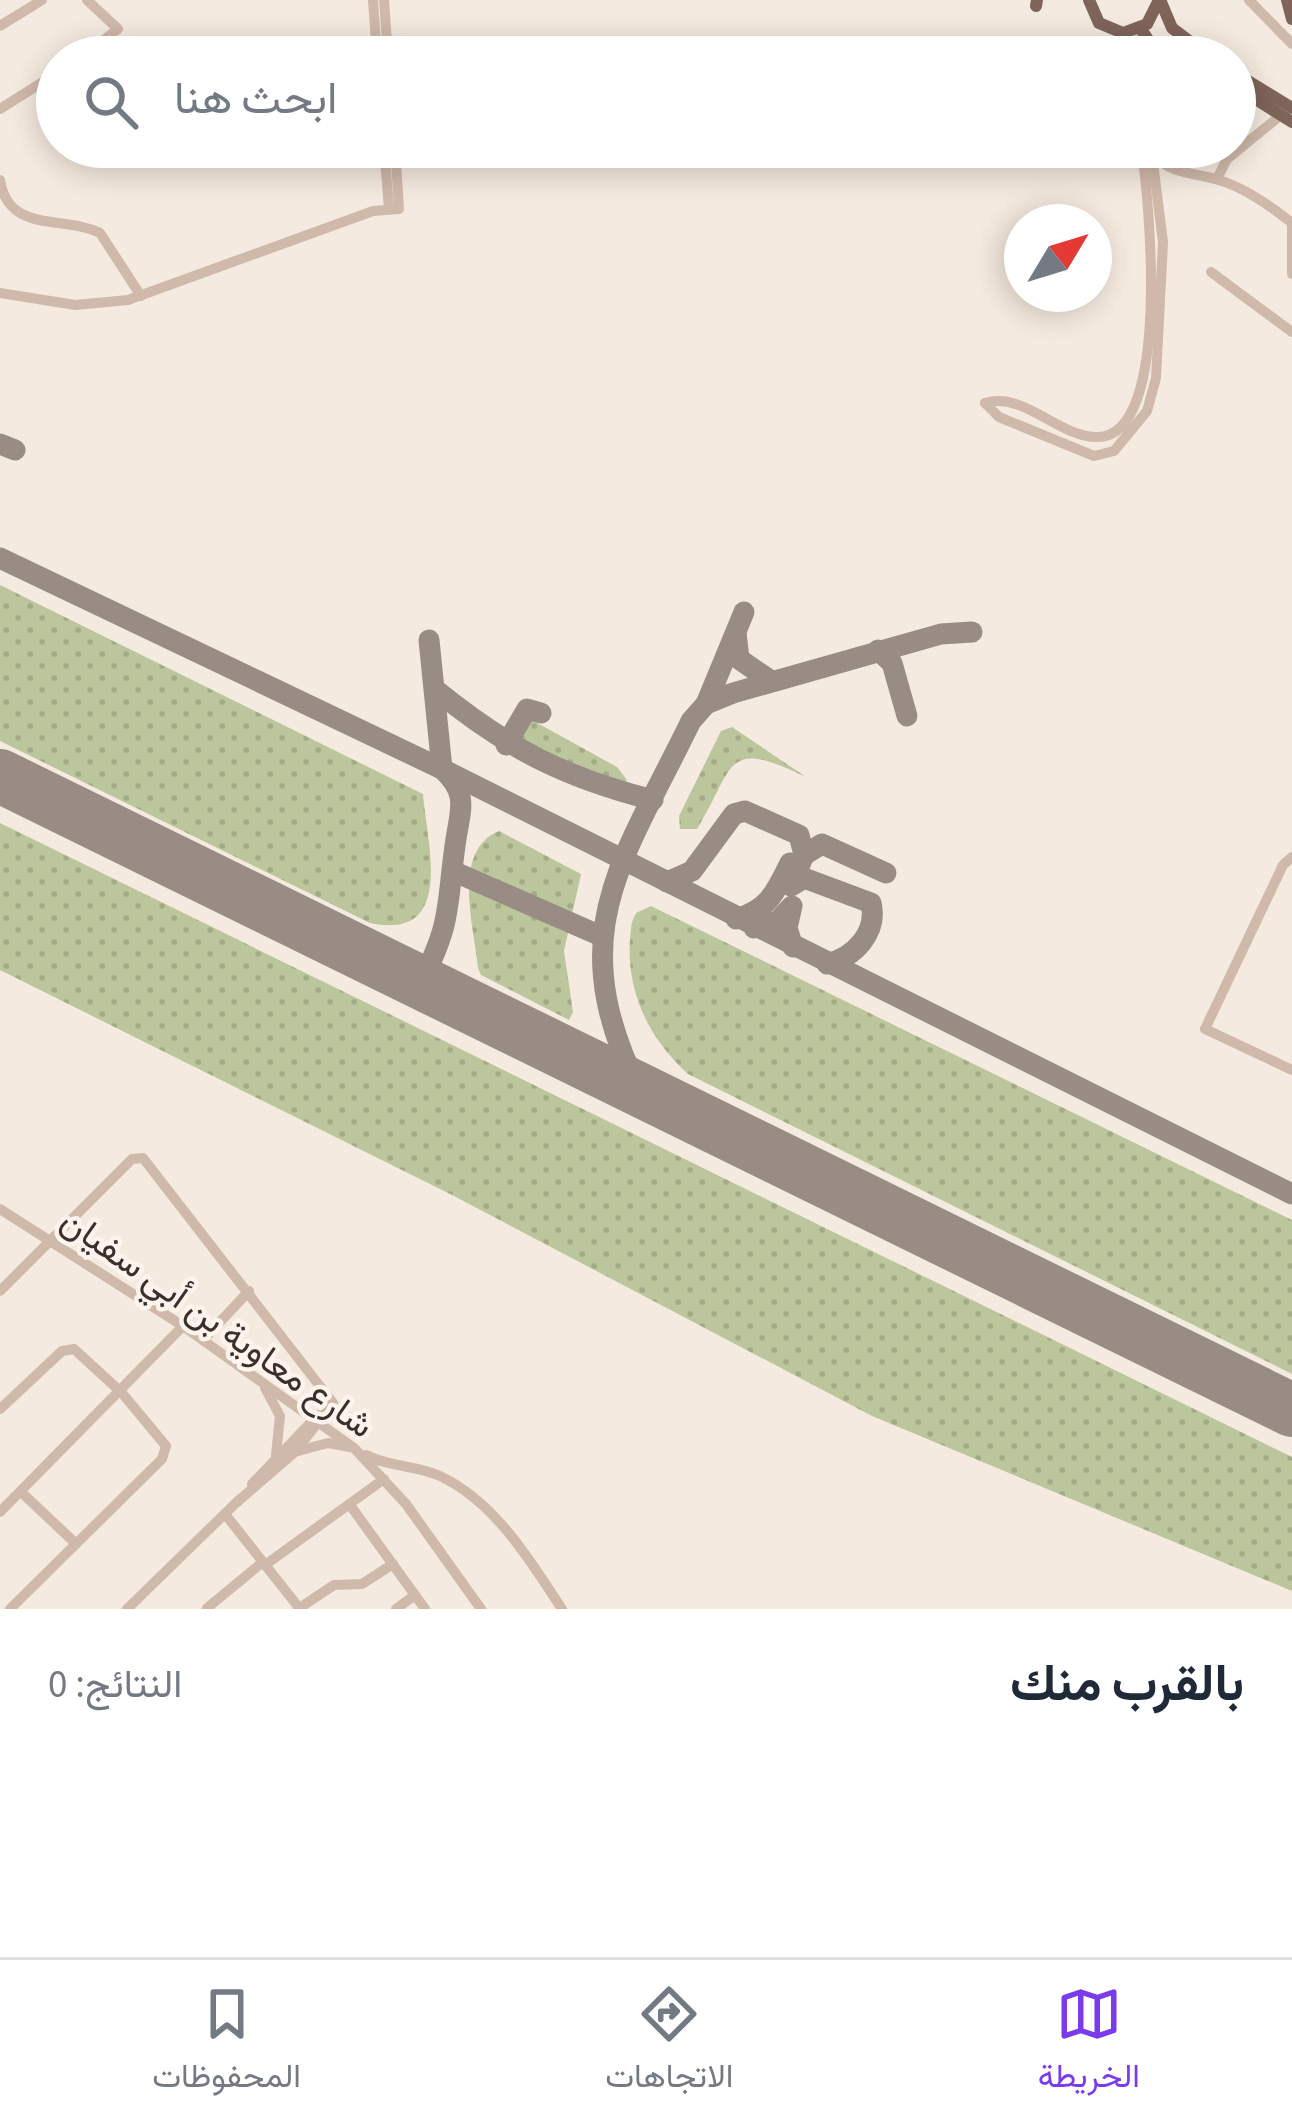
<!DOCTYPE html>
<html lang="ar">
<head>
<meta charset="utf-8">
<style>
	body { margin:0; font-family:"Source Sans 3",Vazirmatn,sans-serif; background:#f6f6f7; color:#1f2937; direction:rtl }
	.compass { position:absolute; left:1004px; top:204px; width:108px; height:108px; border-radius:50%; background:#fff; box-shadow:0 6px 30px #0003; rotate:52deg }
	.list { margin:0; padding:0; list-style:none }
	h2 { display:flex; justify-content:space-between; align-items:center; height:156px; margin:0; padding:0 48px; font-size:51px }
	h2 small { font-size:39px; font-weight:400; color:#747a83 }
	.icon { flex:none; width:66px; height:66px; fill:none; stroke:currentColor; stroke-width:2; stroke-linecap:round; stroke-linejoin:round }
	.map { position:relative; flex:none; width:1292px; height:1609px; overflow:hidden; direction:ltr }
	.search { position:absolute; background:#fff; box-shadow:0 6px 30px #0003; left:36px; right:36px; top:36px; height:132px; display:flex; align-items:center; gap:30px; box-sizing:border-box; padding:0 42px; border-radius:66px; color:#747a83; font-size:45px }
	.sheet { height:348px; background:#fff }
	nav { display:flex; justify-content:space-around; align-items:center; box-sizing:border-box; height:168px; border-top:3px solid #e0e1e3; background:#fff; font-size:33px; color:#747a83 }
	nav a { display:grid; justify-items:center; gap:6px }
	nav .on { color:#7c3aed }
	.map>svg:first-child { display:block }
</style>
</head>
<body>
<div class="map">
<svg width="1292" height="1609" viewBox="0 0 1292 1609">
	<defs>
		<pattern id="grass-dots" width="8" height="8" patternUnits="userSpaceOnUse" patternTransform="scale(3)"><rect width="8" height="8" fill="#bbc69d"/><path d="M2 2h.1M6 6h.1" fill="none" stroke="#a2aa87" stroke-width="1.8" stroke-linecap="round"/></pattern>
	</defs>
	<rect width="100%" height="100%" fill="#f5eadf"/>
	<g fill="url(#grass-dots)">
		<path d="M0,585L423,794C427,844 456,941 370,923L0,741Z"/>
		<path d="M530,719L617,767L627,780L619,791L575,782L524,759L515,752Z"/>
		<path d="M732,727L806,777C723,737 736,765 697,829H680L679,816L721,731Z"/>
		<path d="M0,823L1292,1457V1591L872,1416L454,1196L0,970Z"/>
		<path d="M499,831L581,874L564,951L573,1012L569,1020L481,975L478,968C474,926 451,851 499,831Z"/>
		<path d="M651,906L1292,1220V1374L688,1074C644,1034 622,982 632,922L636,913Z"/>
	</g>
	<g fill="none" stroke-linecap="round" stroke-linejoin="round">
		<g stroke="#988c84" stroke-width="21">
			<path d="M0,444L15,450"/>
			<path d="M0,558L442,769L1292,1194"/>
			<path d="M736,633L739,659L771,681"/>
			<path d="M878,650L892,663L907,716"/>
			<path d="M437,691C509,749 563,777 653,800"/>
			<path d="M706,704L744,612"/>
			<path d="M506,745L527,709L541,713"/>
			<path d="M804,855L822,844L886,873"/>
			<path d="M455,872L601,936"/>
			<path d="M667,882L692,871L734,814L745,811L799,835L804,855L791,886L804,878L871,903C878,932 855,957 827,964"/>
			<path d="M736,919C769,909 775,893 790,863"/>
			<path d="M754,928L778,921L792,906L787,928L793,947"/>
			<path d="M421,983C452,920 446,911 455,846C459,812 471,795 442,769L429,640"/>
			<path d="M639,1090C561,933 622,863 691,721L706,704L733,693L941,634L972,632"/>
		</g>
		<path stroke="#988c84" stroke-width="54" d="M0,776L1292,1410"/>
		<g stroke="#cfb9aa" stroke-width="10">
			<path d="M373,0L377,57"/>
			<path d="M384,0L388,57"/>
			<path d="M1249,0L1292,44"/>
			<path d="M0,26L42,0"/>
			<path d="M1135,31L1138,57"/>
			<path d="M1123,33L1126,57"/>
			<path d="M82,57L118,29L87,0"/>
			<path d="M0,109L57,73"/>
			<path d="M384,147L389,209"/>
			<path d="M1153,154C1171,175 1191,172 1215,179C1243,186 1270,206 1292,223"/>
			<path d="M1217,179L1227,159L1281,115"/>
			<path d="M0,180C8,234 64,215 100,233L141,296"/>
			<path d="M1292,223V274"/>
			<path d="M1211,272L1292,332"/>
			<path d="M0,293L75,305L128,300L373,211L399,209L395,147"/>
			<path d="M985,403L999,417L1094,456L1114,451L1147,411L1156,378L1163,242L1151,147"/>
			<path d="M985,403C1024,391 1058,437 1097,437C1173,438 1149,194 1141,147"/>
			<path d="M1292,857L1283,865L1205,1029L1292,1070"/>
			<path d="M0,1209L183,1326L354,1448L406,1504L481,1609"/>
			<path d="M0,1291L132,1159L143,1158L333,1403L295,1452L236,1503"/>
			<path d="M203,1340L249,1291"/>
			<path d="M265,1388L280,1416L276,1455"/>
			<path d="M0,1409L62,1351L74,1349L122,1393L166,1446L162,1459L10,1609"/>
			<path d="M298,1451L328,1443L350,1447"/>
			<path d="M366,1455C388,1467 416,1465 440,1476C495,1502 529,1559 562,1609"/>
			<path d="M252,1484L318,1415"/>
			<path d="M21,1492L73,1541"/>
			<path d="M350,1505L425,1609"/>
			<path d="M0,1512L183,1326"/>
			<path d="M225,1514L300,1609"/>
			<path d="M265,1565L384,1479"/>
			<path d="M207,1608L263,1562"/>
			<path d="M127,1609L240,1499"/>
			<path d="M298,1609L334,1585L362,1584L393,1564"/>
			<path d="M396,1609L415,1595"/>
		</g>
		<g stroke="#7f645a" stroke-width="12">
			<path d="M1089,0L1099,23L1123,33L1147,24L1159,0"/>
			<path d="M1287,0L1292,19"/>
			<path d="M1161,2L1172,28L1210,57"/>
			<path d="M1036,6L1037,0"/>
			<path d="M1141,29L1149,41L1187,57"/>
			<path d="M1235,73L1292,108"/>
			<path d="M1235,86L1292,122"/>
		</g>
	</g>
	<g text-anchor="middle" stroke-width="9" stroke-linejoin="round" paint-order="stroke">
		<g font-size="36" fill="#3c2e2a" stroke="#fcf4ed">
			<text transform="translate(218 1322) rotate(35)" y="13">شارع معاوية بن أبي سفيان</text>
		</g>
	</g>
</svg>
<svg class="compass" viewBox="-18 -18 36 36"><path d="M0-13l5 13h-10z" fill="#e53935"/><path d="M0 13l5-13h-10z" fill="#747a83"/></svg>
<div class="search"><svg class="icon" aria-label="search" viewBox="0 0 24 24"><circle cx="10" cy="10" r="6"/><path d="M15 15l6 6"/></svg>ابحث هنا</div>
</div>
<section class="sheet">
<h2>بالقرب منك<small>النتائج: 0</small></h2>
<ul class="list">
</ul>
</section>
<nav>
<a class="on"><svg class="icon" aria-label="map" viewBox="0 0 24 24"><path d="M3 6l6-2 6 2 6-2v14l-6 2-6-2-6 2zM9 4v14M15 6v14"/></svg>الخريطة</a>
<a><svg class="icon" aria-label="directions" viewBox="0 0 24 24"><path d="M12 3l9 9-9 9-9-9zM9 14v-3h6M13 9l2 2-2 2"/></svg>الاتجاهات</a>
<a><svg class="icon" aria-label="saved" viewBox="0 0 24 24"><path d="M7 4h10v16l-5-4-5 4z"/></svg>المحفوظات</a>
</nav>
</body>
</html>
